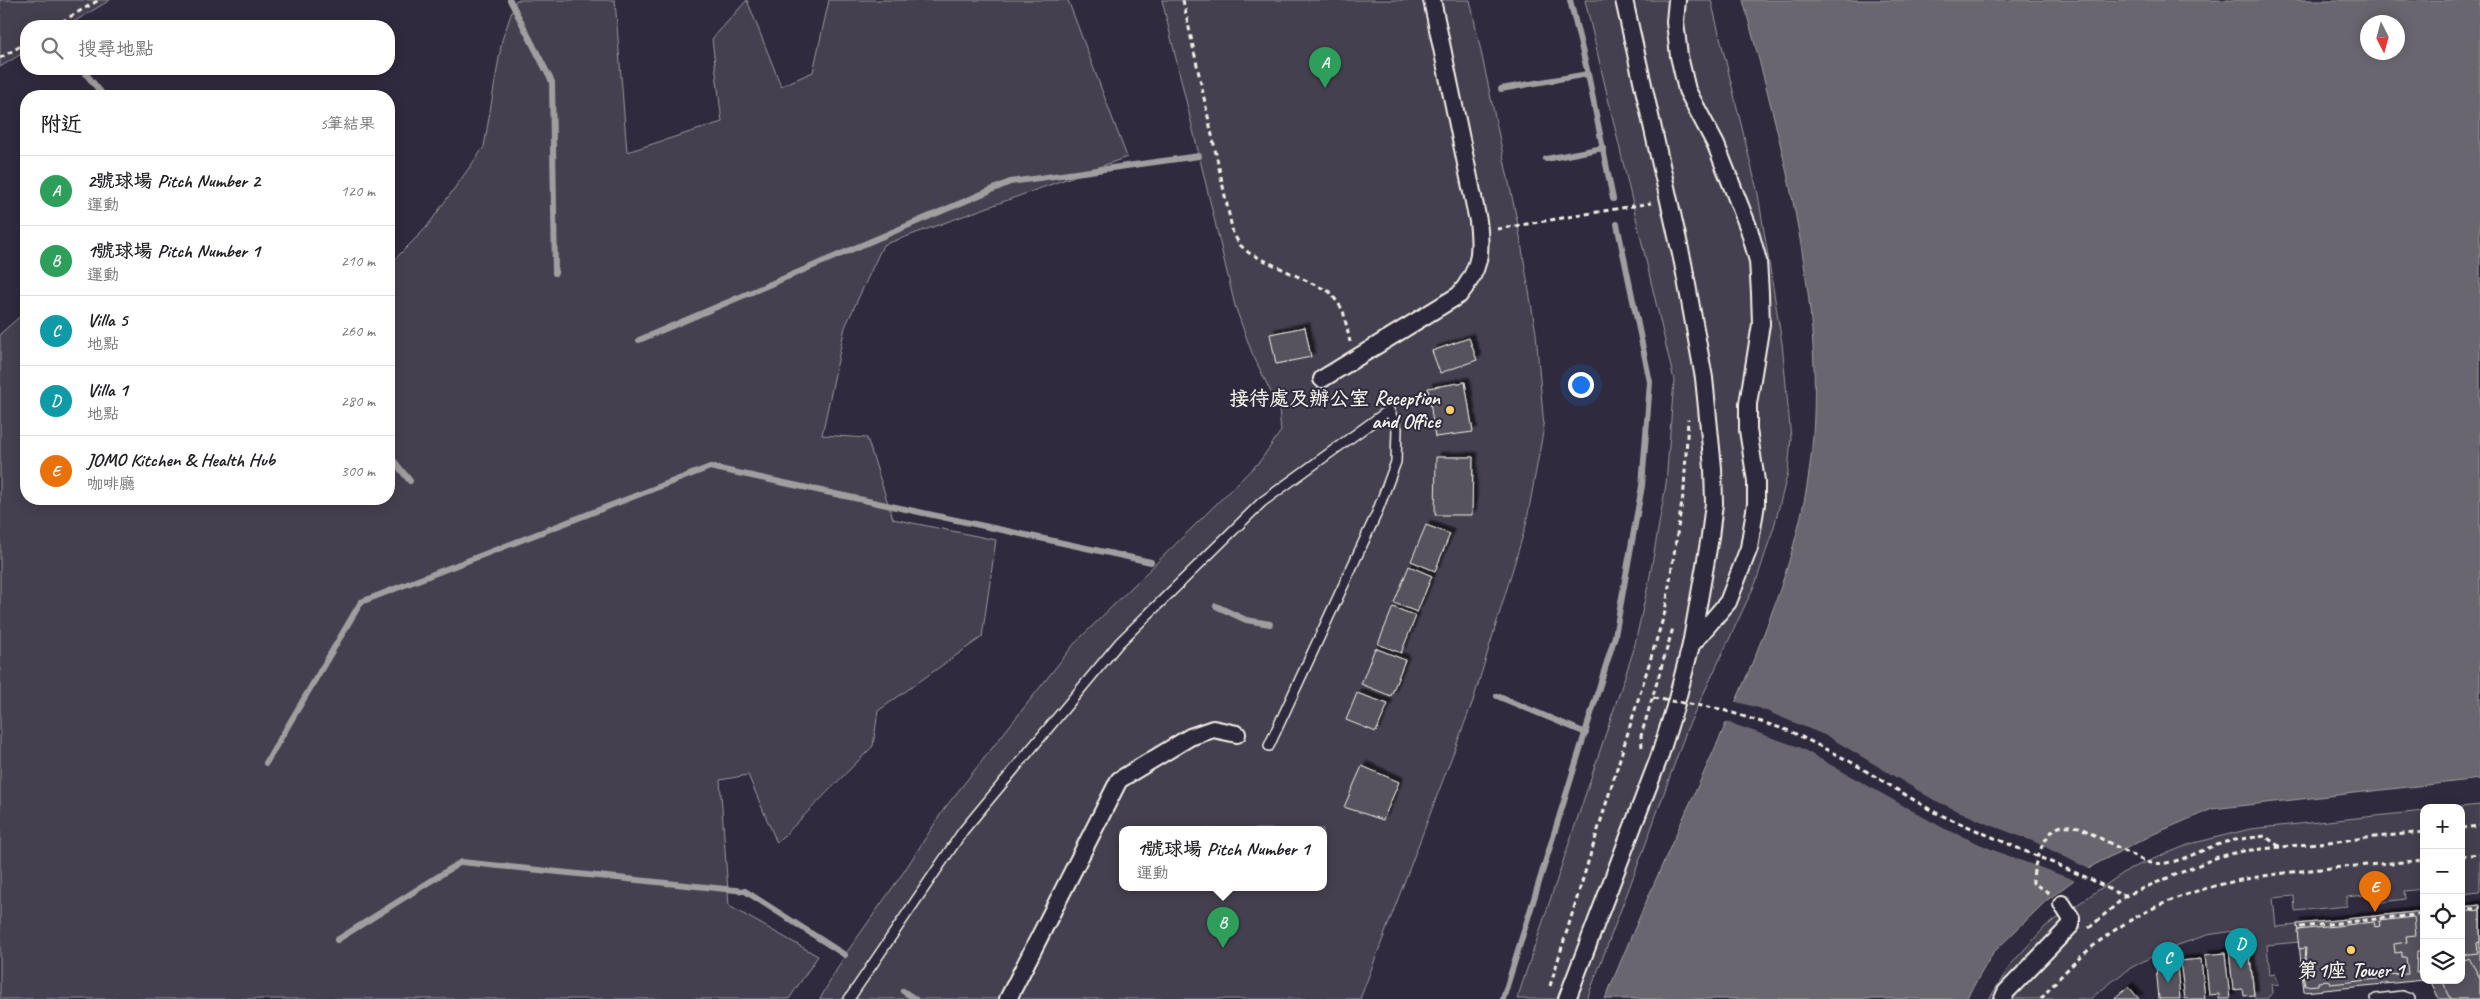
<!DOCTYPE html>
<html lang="zh-TW">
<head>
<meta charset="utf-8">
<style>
	body { margin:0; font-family:Caveat,"LXGW WenKai TC",sans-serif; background:#f2f2f2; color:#202124 }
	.controls { position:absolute; right:15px; bottom:15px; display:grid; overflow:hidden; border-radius:10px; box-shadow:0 2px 12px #0003 }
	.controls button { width:45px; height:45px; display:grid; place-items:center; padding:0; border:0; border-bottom:1px solid #e0e0e0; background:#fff; color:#202124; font:25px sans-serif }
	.compass { position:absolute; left:2360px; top:15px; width:45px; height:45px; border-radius:50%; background:#fff; box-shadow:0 2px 12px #0003; rotate:174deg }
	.you { position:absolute; left:1580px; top:384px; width:18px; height:18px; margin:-12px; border:4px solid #fff; border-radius:50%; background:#1a73e8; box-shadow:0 0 0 8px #1a73e833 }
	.badge { display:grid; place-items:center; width:32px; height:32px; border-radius:50%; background:#1a73e8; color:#fff; font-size:16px; font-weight:700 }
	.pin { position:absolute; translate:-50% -41px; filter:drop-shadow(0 1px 2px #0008) }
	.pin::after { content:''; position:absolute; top:26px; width:18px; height:15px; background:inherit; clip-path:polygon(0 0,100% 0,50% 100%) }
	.popup { position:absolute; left:1119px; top:826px; width:208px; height:65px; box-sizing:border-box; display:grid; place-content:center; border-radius:10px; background:#fff; filter:drop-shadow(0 1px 4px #0005); font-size:16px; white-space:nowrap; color:#757577 }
	.popup b { font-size:19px; color:#202124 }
	.popup::after { content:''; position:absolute; left:50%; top:100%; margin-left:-10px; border:10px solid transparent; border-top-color:#fff }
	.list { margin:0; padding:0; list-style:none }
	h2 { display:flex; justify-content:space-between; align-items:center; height:65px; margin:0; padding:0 20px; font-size:21px }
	h2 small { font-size:16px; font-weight:400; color:#757577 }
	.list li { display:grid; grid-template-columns:32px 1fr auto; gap:15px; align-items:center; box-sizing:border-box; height:70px; padding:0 20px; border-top:1px solid #e0e0e0 }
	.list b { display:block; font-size:19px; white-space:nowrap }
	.list p { margin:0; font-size:16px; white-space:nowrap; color:#757577 }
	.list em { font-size:16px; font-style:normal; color:#757577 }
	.icon { flex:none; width:28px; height:28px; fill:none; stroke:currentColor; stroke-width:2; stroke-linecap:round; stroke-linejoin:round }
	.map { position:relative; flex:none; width:2480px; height:999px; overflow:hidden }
	.search { position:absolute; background:#fff; box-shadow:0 2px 12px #0003; left:20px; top:20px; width:375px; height:55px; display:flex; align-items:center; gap:12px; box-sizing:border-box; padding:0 18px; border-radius:20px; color:#757577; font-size:19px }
	.panel { position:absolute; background:#fff; box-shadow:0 2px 12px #0003; left:20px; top:90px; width:375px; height:415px; border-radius:20px }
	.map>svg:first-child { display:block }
</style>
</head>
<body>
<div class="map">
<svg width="2480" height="999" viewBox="0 0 2480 999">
	<defs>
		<filter id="shadow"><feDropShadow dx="4.5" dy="-4.5" stdDeviation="1" flood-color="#0009"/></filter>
	</defs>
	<rect width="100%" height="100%" fill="#2f2a3d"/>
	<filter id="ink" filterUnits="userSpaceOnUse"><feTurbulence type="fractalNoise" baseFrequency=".02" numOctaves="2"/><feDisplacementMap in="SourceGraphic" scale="10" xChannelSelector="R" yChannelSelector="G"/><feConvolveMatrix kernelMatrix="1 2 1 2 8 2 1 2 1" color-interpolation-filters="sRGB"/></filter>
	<g filter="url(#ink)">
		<g fill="#454050" stroke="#9c989c" fill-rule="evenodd">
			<path d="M0,0H110L67,26H26V51L0,67Z"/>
			<path d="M516,0H615L627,152L722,122L712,39L747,0L781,86L813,72L829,0H1068L1127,157L883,245L845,327L822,435L867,438L893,519L996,540L982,637L878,711L873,746L777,843L748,775L720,780L729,906L818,956L789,999H0V334L26,311V499H389V265L426,228L484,147L502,40Z"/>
			<path d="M1162,0H1470L1518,225L1536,333L1544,427L1526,525L1473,701L1360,999H820L845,955L905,870L944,809L1075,643L1260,461L1281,431L1279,409L1252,353L1235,306ZM1123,829H1323V887H1123Z"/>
			<path d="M1585,0H1711L1758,194L1782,343L1791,438L1788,472L1774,527L1756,582L1687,729L1645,846L1587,999H1517L1633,652L1649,581L1666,484L1674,380Z"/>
			<path d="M2480,805V892L2461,894V808H2450Z"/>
			<path d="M2424,811V889L2404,891L2405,899L2376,903L2375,894L2347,897V906L2295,911L2294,896L2273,898L2276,927L2297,925L2299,942L2267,945L2270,975L2275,974L2279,984L2272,985L2273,993L2266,999H2255L2247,929L2207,935L2164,950L2127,970L2090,999H1989L2012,963L2046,926L2129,869L2190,844L2250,829Z"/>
		</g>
		<path fill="#6a6670" stroke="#a19ea0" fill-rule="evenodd" d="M1743,0H2480V779L2212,809L2154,834L2094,865L2046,901L1993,953L1966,999H1605C1637,921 1671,844 1706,768C1745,682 1785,594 1804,502C1837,339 1785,157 1743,0ZM2368,22H2398V52H2368Z"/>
		<path fill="#2f2a3d" d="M1733,701L1759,708L1829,737L1934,800L1985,823L2035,842L2091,870L2077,881L1998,852L1943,828L1799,747L1724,721Z"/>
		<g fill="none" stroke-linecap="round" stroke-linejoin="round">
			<g stroke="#a19ea0" stroke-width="6">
				<path d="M510,0L552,82L555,273"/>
				<path d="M1570,0L1588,74L1613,199"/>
				<path d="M82,69L104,96"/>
				<path d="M1501,89L1588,74"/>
				<path d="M1546,159L1603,148"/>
				<path d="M639,340L1010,182L1199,156"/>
				<path d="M389,455L410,481"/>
				<path d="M1216,606L1246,620L1270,624"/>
				<path d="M1497,696L1586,733"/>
				<path d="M266,763L361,602L710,467L1151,562"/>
				<path d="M337,940L461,862L745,891L845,955"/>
				<path d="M903,991L915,999"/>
				<path d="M1503,999L1615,636L1642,486L1650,382L1617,224"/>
			</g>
		</g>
		<g fill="#56525f" stroke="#f4f1e8" filter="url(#shadow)">
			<path d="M1305,327L1311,357L1276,364L1270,334Z"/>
			<path d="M1469,338L1477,360L1440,373L1432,351Z"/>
			<path d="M1465,382L1473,432L1435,437L1428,388Z"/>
			<path d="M1436,457H1473L1472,515H1435Z"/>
			<path d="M1426,525L1450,534L1435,571L1411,561Z"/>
			<path d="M1409,566L1432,576L1417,612L1394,603Z"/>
			<path d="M1393,607L1416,616L1401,653L1378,644Z"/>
			<path d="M1375,648L1405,660L1391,696L1361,684Z"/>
			<path d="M1357,693L1388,704L1376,732L1346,720Z"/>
			<path d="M1362,766L1399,782L1383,820L1344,807Z"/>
			<path d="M2480,905V999H2439L2430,980H2461V907Z"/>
			<path d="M2480,910V942L2477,943L2478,953L2461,955V912Z"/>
			<path d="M2424,911V980L2304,992L2297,924Z"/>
			<path d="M2414,917L2416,935L2406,936L2407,942L2394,944L2395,953L2402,952V957H2406L2408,974L2378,975L2379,979L2330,984V981L2318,982V985L2305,986L2301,961H2305L2306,948L2299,949L2297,930L2374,922L2375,927L2380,926L2379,921Z"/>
			<path d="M2249,947L2254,995L2244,996L2243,989L2233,990L2229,949Z"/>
			<path d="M2417,951H2424V972H2416Z"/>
			<path d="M2225,953L2230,999H2219V994L2209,995L2205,955Z"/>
			<path d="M2461,955L2465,960L2469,958L2480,978V999H2451L2442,980H2461Z"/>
			<path d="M2201,959L2205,999H2185L2180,961Z"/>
			<path d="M2177,965L2180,999H2159L2156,967Z"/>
			<path d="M2129,987L2139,999H2114Z"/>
		</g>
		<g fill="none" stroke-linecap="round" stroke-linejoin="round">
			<g stroke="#f4f1e8" stroke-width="12">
				<g id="lane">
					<path d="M849,999L963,831L1119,643L1262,502L1389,410L1397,429L1396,462L1376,515L1269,746"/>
					<path d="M2376,999L2402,996L2410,999"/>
				</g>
			</g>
			<g stroke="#f4f1e8" stroke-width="20">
				<g id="street">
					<path d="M1677,0L1675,22L1679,56L1687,90L1716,145L1749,229L1758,261L1760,293L1761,324L1748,404V430L1756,481V504L1749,548L1728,602L1691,645"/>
					<path d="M1322,379L1459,295C1480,270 1482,253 1478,221L1432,0"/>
					<path d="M1008,999L1119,780L1190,737L1213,729L1237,734"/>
					<path d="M1567,999L1659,758L1675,707L1691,645L1710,537L1714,503L1713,468L1704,378L1683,263L1624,0"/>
					<path d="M2003,999L2006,992L2071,925V918L2062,904"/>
				</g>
			</g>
			<g stroke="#f4f1e8" stroke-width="3" stroke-dasharray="5 4" stroke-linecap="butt">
				<path d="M1183,0L1233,233L1240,245L1249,253L1330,292L1343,310L1350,342"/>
				<path d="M54,26L99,0"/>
				<path d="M0,58L26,43"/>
				<path d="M1497,229L1651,203"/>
				<path d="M1642,747L1641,736L1673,628"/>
				<path d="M2461,828L2480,826"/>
				<path d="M2461,856L2480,854"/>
				<path d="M2090,879L2119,894L2127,895L2218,857L2243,851L2280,847"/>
				<path d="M2049,893L2033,883C2032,868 2043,833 2059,827C2066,825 2072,826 2079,827L2146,862C2172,869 2196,851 2220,844C2234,839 2250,838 2265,836L2280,847L2424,832"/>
				<path d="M2461,910L2480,908"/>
				<path d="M2300,927L2424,914"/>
				<path d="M2089,928L2127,895"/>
				<path d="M1550,986L1665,612L1684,489L1688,419"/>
				<path d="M2041,999C2147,868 2271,875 2424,860"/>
			</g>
			<use href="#lane" stroke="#2f2a3d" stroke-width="9"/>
			<use href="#street" stroke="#2f2a3d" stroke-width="16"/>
			<path stroke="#f4f1e8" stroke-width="3" stroke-dasharray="5 4" stroke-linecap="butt" d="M1653,698L1720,709L1790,731L1851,762L1934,812L2090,879"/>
		</g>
	</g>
	<g fill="#ffd166" stroke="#2f2a3d" stroke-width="2">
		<circle cx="1450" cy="410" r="5"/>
		<circle cx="2351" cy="950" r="5"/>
	</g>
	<g text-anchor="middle" stroke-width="4" stroke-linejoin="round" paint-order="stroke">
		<g font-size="20" font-weight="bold" fill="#f4f1e8" stroke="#2f2a3d" text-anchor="end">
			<text x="1440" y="405">接待處及辦公室 Reception<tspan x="1440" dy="23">and Office</tspan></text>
			<text x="2351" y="977" text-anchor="middle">第1座 Tower 1</text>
		</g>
	</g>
</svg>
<div class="controls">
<button>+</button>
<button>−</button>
<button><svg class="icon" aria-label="locate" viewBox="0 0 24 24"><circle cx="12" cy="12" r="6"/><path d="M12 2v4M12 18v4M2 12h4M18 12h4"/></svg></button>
<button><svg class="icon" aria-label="layers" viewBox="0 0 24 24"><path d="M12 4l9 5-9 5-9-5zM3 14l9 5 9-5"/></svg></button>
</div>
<svg class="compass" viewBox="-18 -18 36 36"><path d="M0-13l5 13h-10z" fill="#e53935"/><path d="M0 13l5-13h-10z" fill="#757577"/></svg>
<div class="you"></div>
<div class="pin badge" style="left:1325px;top:88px;background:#2e9e5b">A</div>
<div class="pin badge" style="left:1223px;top:948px;background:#2e9e5b">B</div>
<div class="popup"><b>1號球場 Pitch Number 1</b>運動</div>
<div class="pin badge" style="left:2168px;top:983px;background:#0f9aa8">C</div>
<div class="pin badge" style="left:2241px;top:969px;background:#0f9aa8">D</div>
<div class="pin badge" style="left:2375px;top:912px;background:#e8710a">E</div>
<div class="search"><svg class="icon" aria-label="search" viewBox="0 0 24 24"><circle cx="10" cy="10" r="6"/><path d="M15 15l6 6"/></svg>搜尋地點</div>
<section class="panel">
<h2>附近<small>5筆結果</small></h2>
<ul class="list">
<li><span class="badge" style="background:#2e9e5b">A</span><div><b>2號球場 Pitch Number 2</b><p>運動</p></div><em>120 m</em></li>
<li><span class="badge" style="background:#2e9e5b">B</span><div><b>1號球場 Pitch Number 1</b><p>運動</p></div><em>210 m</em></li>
<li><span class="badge" style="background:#0f9aa8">C</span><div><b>Villa 5</b><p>地點</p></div><em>260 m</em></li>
<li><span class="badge" style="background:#0f9aa8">D</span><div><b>Villa 1</b><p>地點</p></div><em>280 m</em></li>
<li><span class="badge" style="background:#e8710a">E</span><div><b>JOMO Kitchen &amp; Health Hub</b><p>咖啡廳</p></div><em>300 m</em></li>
</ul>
</section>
</div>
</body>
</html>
